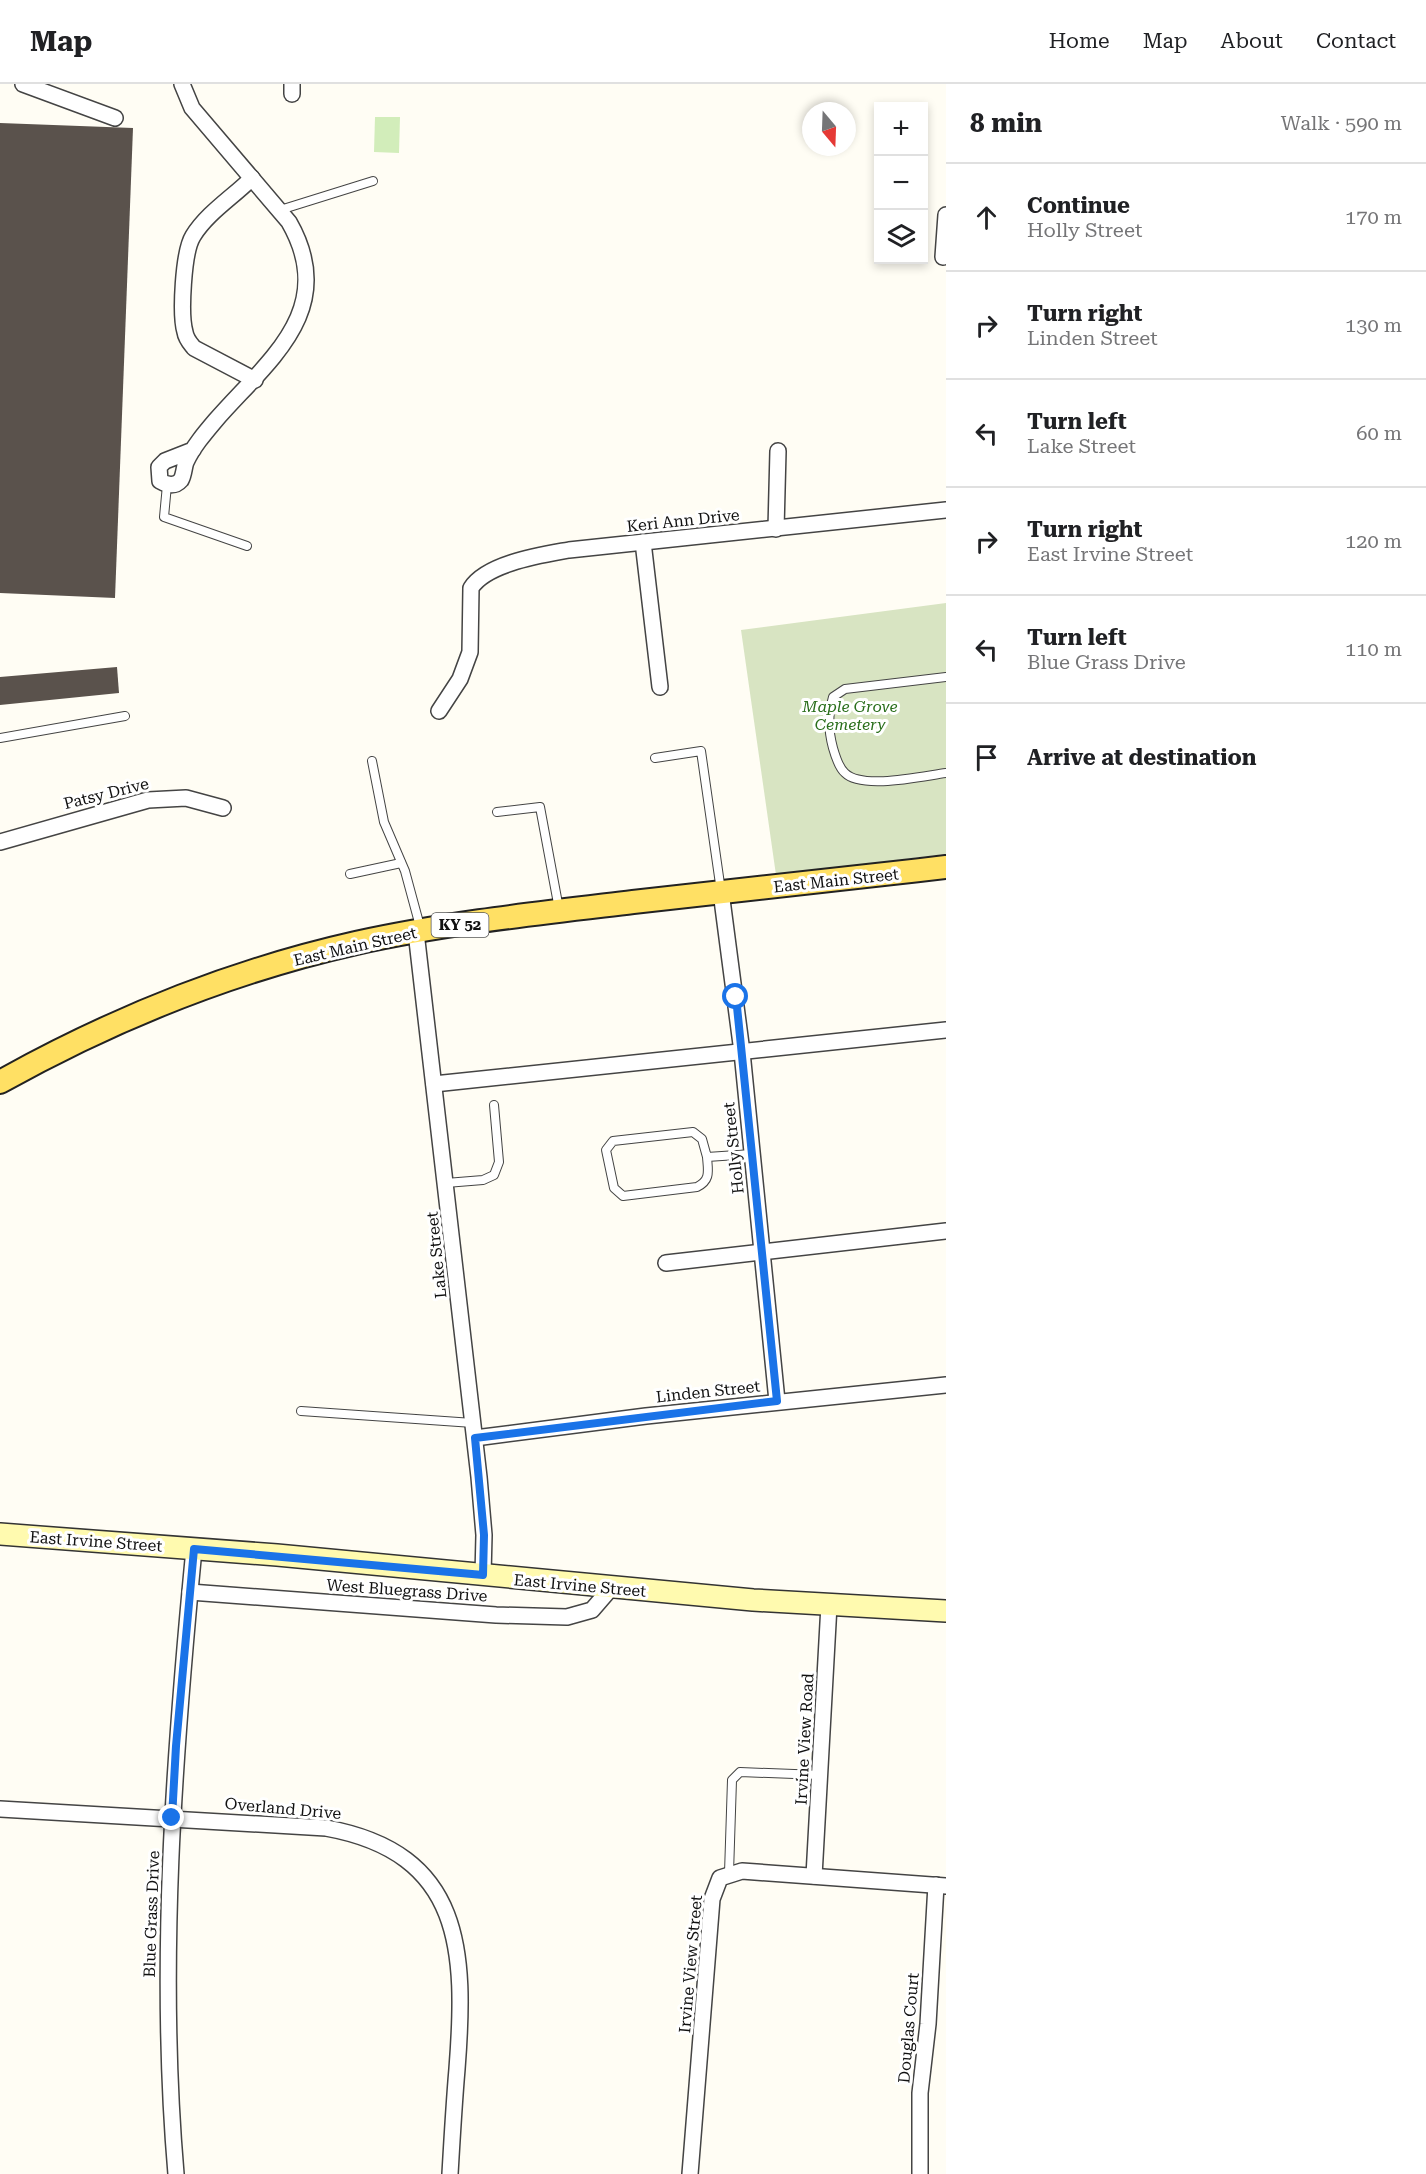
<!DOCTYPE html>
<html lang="en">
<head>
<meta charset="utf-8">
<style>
	body { margin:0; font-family:"Roboto Serif",serif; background:#f6f6f6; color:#202124 }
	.controls { position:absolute; right:18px; top:18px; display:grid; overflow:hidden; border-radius:0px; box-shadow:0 3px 9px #0003 }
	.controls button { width:54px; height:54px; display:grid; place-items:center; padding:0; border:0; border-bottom:2px solid #e0e0e0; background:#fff; color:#202124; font:30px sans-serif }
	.compass { position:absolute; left:802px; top:18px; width:54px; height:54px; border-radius:50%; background:#fff; box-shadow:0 3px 9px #0003; rotate:161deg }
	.stop { position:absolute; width:18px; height:18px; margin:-14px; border:4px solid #1a73e8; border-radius:50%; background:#fff }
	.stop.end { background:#1a73e8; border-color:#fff; box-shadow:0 2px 6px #0008 }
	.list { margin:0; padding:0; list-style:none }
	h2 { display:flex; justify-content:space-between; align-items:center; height:78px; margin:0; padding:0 24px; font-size:26px }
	h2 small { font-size:20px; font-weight:400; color:#757577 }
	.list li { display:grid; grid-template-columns:39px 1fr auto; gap:18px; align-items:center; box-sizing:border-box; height:108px; padding:0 24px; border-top:2px solid #e0e0e0 }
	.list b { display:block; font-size:22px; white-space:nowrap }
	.list p { margin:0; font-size:20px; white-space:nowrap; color:#757577 }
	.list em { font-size:20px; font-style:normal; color:#757577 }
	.icon { flex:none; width:33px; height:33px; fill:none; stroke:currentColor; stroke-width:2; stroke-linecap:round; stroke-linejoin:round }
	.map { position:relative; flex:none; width:946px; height:2090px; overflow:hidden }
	header { display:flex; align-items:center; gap:36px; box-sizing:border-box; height:84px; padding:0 30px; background:#fff; border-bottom:2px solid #e0e0e0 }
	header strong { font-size:28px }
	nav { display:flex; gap:33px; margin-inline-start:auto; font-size:21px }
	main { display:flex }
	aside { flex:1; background:#fff }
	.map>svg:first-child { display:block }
</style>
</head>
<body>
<header>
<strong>Map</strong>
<nav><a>Home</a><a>Map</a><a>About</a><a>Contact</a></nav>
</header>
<main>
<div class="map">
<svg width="946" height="2090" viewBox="0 0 946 2090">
	<rect width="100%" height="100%" fill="#fffdf4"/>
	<path fill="#d2edba" d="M375,33H400L399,69L374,68Z"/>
	<path fill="#d8e4c2" d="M946,519V770L776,791L741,546Z"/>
	<g fill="#5a524c">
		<path d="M0,39L133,44L115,514L0,509Z"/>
		<path d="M117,583L119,609L0,621V593Z"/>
	</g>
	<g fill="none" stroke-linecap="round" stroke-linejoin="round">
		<g stroke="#444" stroke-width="10">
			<g id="lane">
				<path d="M280,126L373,97"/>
				<path d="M167,401L164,433L247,462"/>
				<path d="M946,593L845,605L833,613C828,631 828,645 833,664C835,671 839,684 845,689C862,706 923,692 946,689"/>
				<path d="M0,654L125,632"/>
				<path d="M655,674L701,667L721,807"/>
				<path d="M372,677L384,738L405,787L421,846"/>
				<path d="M497,728L540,723L559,825"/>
				<path d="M350,790L401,779"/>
				<path d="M707,1073L702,1055L693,1048L613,1057L606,1066L614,1104L623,1112L697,1103C711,1096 708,1087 707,1073L752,1070"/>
				<path d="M446,1099L483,1096L494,1091L499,1078L494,1021"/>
				<path d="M301,1327L473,1339"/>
				<path d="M729,1789L732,1696L740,1688L820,1691"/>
			</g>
		</g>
		<g stroke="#444" stroke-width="18">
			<g id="street">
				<path d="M23,0L115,34"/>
				<path d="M182,0L192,24L289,138C340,227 266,278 215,337C204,350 193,363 186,378C184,383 184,391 181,396C175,403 167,401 160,397L159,383L165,377L193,366"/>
				<path d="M292,10V0"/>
				<path d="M252,94C233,113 207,129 193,152C183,168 180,231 185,248C186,255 190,259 194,264L255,296"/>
				<path d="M943,173L946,131"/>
				<path d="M776,445L778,367"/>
				<path d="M643,458L660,603"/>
				<path d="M439,627L460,595L470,568L471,504C487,479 542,471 569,466L946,426"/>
				<path d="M0,758L148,716L186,714L223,724"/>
				<path d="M721,808L742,968L777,1317"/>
				<path d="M416,848L479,1393L484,1451L483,1491"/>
				<path d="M434,1000L946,946"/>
				<path d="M666,1179L946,1147"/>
				<path d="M475,1354L646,1332L946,1301"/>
				<path d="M190,1508L496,1531L567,1533L592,1526L611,1504"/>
				<path d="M0,1725L326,1744C464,1769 466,1868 457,1985C454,2020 452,2055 450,2090"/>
				<path d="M814,1792L829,1521"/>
				<path d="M176,2090C158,1881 174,1673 194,1465"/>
				<path d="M690,2090L712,1815L720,1794L742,1787L946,1802"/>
				<path d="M920,2090V2009L928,1940L936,1801"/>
			</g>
		</g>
		<g stroke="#333" stroke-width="24">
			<path id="secondary" d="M0,1450L277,1471L753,1516L946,1527"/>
		</g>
		<g stroke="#222" stroke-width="26">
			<path id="primary" d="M0,998C111,936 232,887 356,859C447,839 541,829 633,818C738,806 842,795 946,783"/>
		</g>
		<use href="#lane" stroke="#fff" stroke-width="8"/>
		<use href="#street" stroke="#fff" stroke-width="15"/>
		<use href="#secondary" stroke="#fffaaf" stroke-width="21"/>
		<use href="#primary" stroke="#ffe064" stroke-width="22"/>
	</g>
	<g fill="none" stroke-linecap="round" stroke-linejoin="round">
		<path stroke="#1a73e8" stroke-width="8" d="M172,1734L176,1662L194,1465L483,1491L484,1451L475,1354L777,1317L736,913"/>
	</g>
	<g text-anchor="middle" stroke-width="6" stroke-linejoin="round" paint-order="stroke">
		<rect fill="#fff" stroke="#585858" stroke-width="1.5" x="431.5" y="829" width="57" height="24" rx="4.5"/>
		<g font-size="15" font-weight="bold" fill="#111">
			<text x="460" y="846">KY 52</text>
		</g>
		<g font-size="16" fill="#111" stroke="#fff">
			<text transform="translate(683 436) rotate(-6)" y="6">Keri Ann Drive</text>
			<text transform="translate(106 709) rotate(-14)" y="6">Patsy Drive</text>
			<text transform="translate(836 796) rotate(-6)" y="6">East Main Street</text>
			<text transform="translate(355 862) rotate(-13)" y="6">East Main Street</text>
			<text transform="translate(733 1064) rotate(-96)" y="6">Holly Street</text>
			<text transform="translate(436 1171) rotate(-96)" y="6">Lake Street</text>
			<text transform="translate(708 1307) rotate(-6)" y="6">Linden Street</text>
			<text transform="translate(96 1457) rotate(4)" y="6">East Irvine Street</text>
			<text transform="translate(580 1501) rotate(5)" y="6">East Irvine Street</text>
			<text transform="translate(407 1506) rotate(4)" y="6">West Bluegrass Drive</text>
			<text transform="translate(804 1655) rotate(-87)" y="6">Irvine View Road</text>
			<text transform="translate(283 1724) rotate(5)" y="6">Overland Drive</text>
			<text transform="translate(151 1830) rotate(-88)" y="6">Blue Grass Drive</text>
			<text transform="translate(690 1880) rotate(-85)" y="6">Irvine View Street</text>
			<text transform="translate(908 1944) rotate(-85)" y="6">Douglas Court</text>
		</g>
		<g font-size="16" font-style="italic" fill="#296e1b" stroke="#fff">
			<text x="850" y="628">Maple Grove<tspan x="850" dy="18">Cemetery</tspan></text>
		</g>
	</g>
</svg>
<div class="controls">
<button>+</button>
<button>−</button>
<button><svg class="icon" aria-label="layers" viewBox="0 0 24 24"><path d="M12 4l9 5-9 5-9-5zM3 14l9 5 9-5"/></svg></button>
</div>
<svg class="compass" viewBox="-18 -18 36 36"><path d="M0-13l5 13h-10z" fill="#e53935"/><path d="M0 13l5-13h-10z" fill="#757577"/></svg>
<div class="stop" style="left:736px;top:913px"></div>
<div class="stop end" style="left:172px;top:1734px"></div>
</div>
<aside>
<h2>8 min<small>Walk · 590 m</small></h2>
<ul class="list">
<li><svg class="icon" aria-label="ahead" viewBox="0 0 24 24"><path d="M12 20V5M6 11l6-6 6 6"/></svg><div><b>Continue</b><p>Holly Street</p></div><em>170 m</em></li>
<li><svg class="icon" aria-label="right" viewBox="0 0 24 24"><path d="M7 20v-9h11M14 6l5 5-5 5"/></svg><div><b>Turn right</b><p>Linden Street</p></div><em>130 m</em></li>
<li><svg class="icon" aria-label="left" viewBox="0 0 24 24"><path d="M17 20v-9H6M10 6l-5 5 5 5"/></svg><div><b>Turn left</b><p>Lake Street</p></div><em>60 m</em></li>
<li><svg class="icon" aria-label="right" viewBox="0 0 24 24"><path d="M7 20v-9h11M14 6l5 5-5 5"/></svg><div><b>Turn right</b><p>East Irvine Street</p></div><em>120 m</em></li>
<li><svg class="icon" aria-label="left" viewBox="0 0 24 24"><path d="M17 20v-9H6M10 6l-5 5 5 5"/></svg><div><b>Turn left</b><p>Blue Grass Drive</p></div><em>110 m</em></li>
<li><svg class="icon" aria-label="arrive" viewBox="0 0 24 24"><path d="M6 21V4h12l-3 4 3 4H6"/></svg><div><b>Arrive at destination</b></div></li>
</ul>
</aside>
</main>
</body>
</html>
